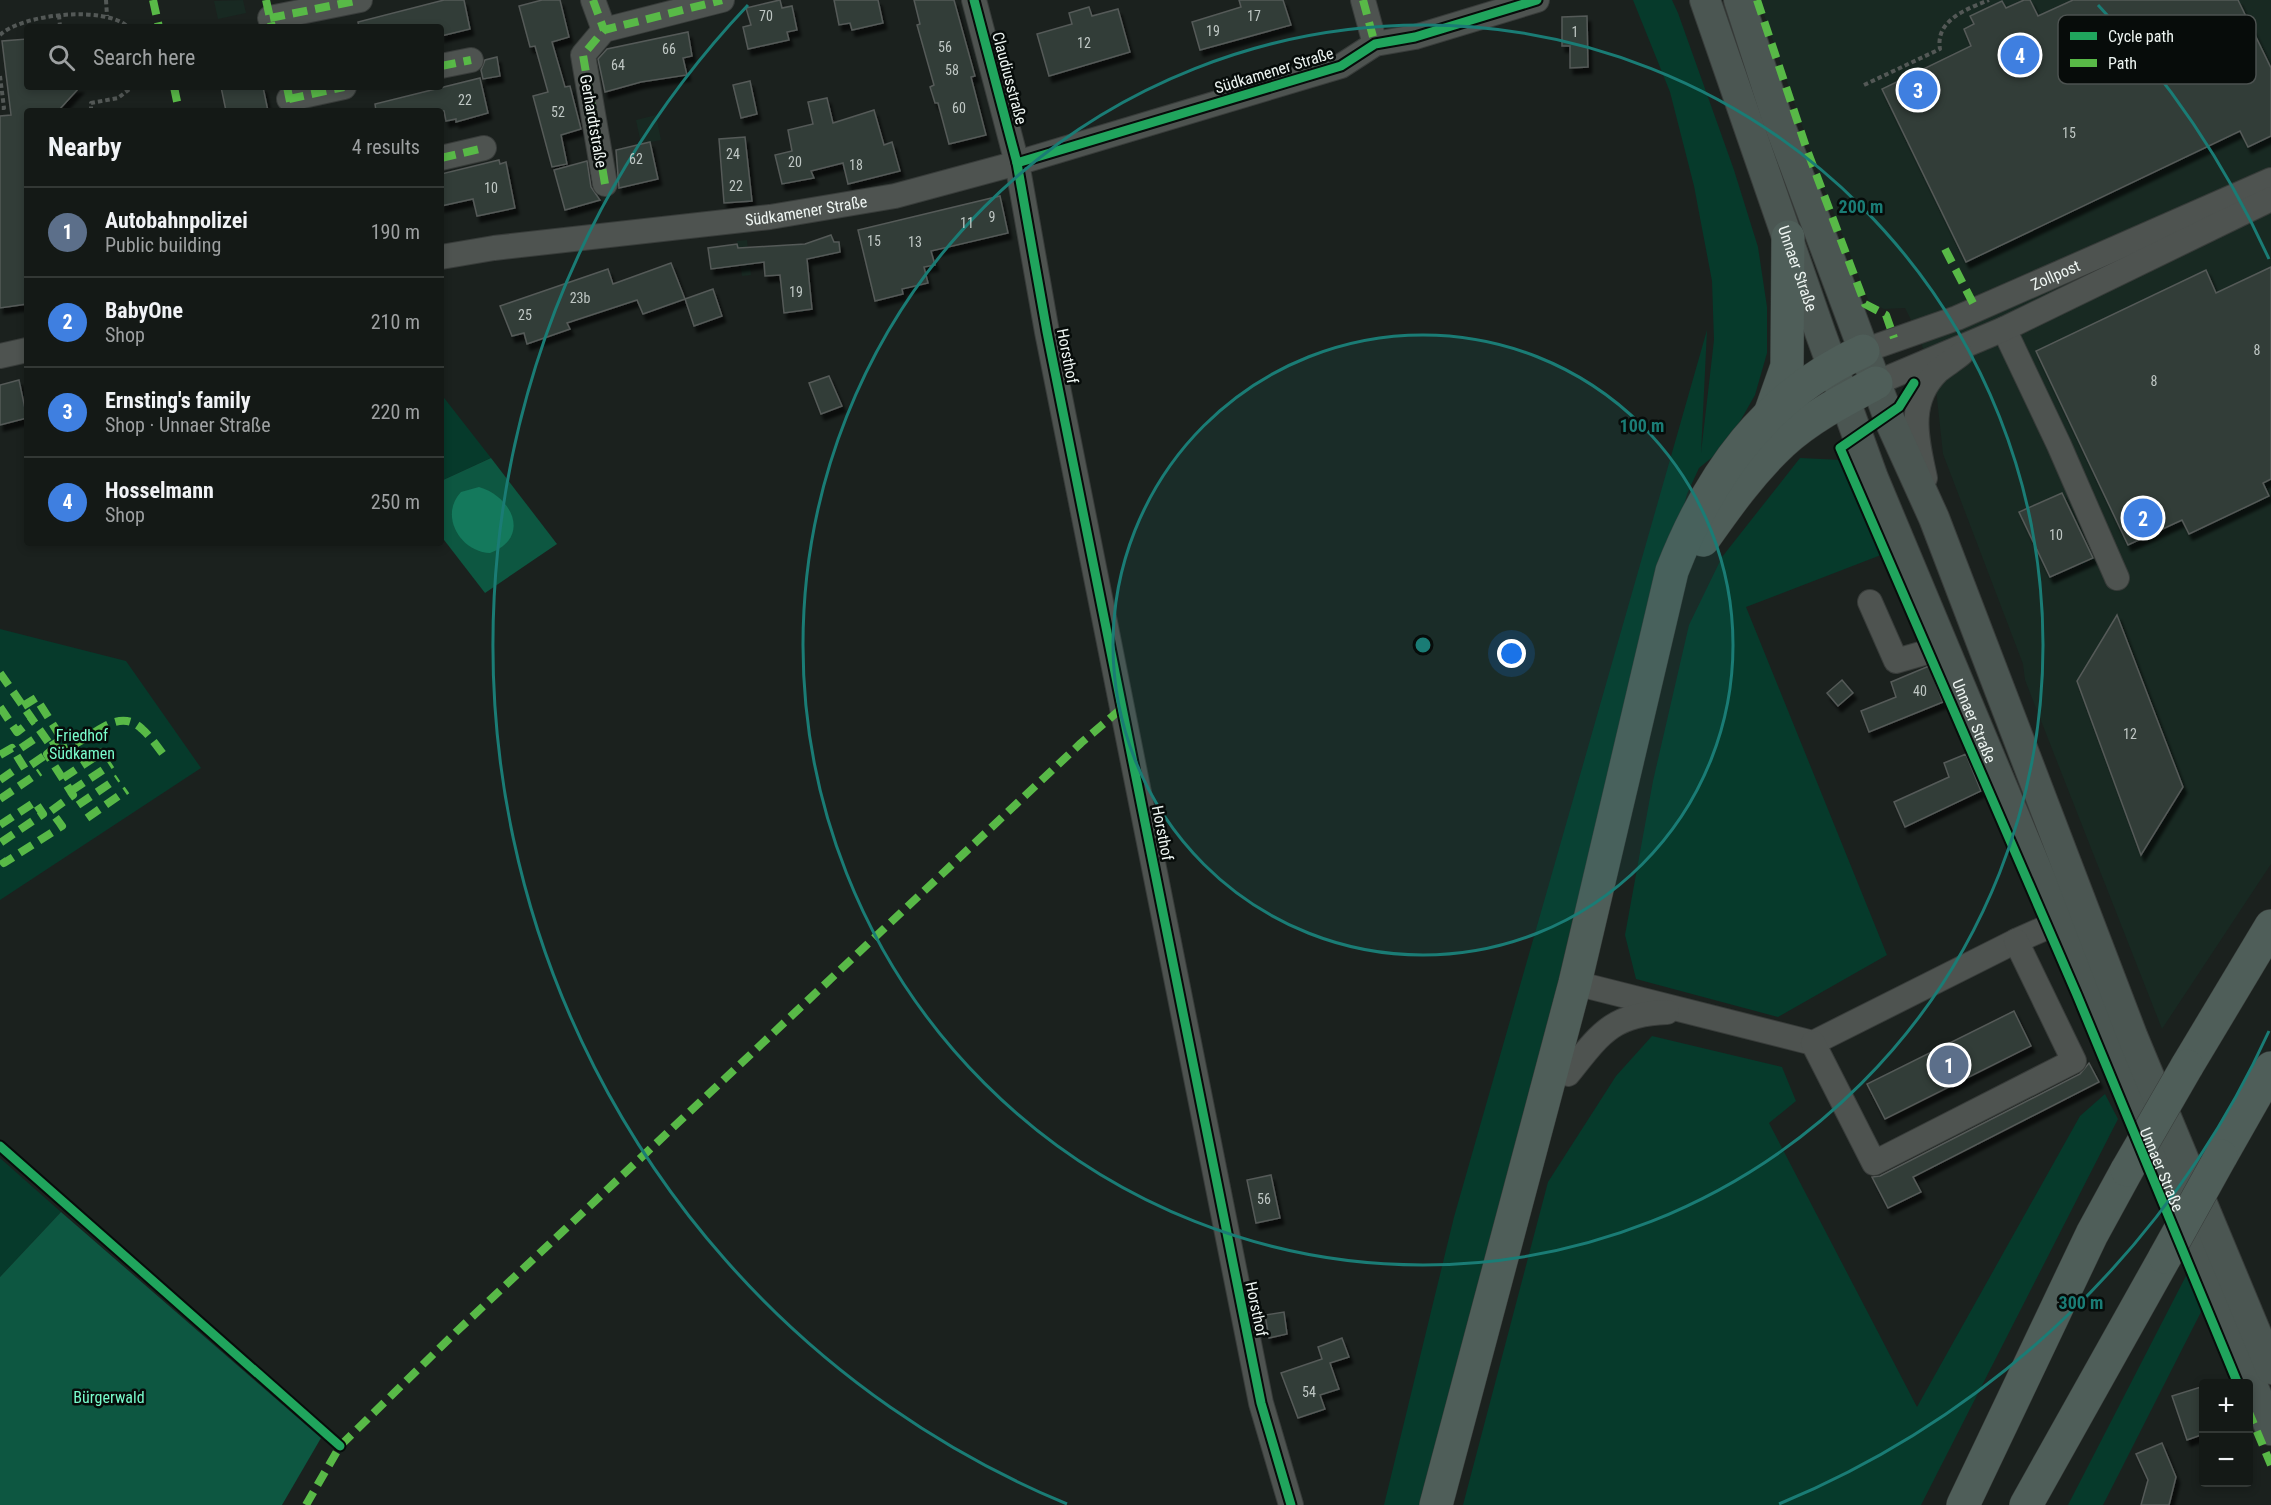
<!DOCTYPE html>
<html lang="en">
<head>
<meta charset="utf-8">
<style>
	body { margin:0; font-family:"Roboto Condensed",sans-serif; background:#1d221f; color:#f1f3f6 }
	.controls { position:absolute; right:18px; bottom:18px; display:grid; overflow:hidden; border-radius:6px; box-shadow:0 3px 9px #0003 }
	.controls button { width:54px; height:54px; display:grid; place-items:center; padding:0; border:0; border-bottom:2px solid #333835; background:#141916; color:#f1f3f6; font:30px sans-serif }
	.you { position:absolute; left:1512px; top:654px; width:21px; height:21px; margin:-15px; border:4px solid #fff; border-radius:50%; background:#1a73e8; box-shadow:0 0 0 9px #1a73e833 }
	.badge { display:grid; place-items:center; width:39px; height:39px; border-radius:50%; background:#0f766e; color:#fff; font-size:20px; font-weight:700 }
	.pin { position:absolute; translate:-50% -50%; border:3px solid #fff; box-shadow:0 2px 6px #0006 }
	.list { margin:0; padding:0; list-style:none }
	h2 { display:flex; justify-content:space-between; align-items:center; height:78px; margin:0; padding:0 24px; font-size:26px }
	h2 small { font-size:20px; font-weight:400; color:#9da0a1 }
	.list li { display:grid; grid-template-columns:39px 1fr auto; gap:18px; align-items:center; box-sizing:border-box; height:90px; padding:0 24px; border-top:2px solid #333835 }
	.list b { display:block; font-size:22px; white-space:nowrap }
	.list p { margin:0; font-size:20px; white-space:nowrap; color:#9da0a1 }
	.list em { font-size:20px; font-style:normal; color:#9da0a1 }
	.icon { flex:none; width:33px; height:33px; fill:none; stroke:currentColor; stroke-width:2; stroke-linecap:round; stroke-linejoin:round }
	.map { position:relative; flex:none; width:2271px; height:1505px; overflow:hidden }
	.search { position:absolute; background:#141916; box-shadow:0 3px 9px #0003; left:24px; top:24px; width:420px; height:66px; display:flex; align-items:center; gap:15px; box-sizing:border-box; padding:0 21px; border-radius:6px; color:#9da0a1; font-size:22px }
	.panel { position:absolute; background:#141916; box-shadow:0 3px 9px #0003; left:24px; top:108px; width:420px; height:438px; border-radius:6px }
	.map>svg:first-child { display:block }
</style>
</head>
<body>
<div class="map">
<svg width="2271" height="1505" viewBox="0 0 2271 1505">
	<defs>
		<filter id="shadow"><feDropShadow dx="3.5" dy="6" stdDeviation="1.5" flood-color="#0009"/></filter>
	</defs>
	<rect width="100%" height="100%" fill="#1b211e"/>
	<g fill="#182922">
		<path d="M243,0L246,13L218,19L214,1Z"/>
		<path d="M1759,0H2271V864L2162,1029L2025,680L2023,664L1943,454L1935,380L1916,330L1905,308L1884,309L1869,302L1822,184Z"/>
		<path d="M656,115L661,140L641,144L636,120Z"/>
		<path d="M747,240L751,275L742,276L737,241Z"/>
	</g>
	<g fill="#063a2b">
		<path d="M1633,0H1672L1678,13L1734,170L1758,247L1767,307V353L1755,395L1726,446L1699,468L1687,494L1424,1505H1384L1454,1217L1707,330L1701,453L1714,340L1712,281L1694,186L1670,92Z"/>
		<path d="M441,394L491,458L441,481Z"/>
		<path d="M1800,458L1842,460L1881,555L1746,607L1887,955L1778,1017L1636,979L1625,935L1653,781L1689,625L1722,557Z"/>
		<path d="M0,629L126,661L201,768L0,900Z"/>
		<path d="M1652,1036L1782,1067L1796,1101L1769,1123L1917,1407L2080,1116L2105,1094L2118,1119L1921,1505H1463L1548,1182L1616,1076Z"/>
		<path d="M0,1158L61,1212L0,1277Z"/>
		<path d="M2187,1274L2203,1308L2103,1505H2068Z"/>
	</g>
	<g fill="#0d5741">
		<path d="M491,458L557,544L485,593L441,536V481Z"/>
		<path d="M61,1212L321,1438L282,1505H0V1277Z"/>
	</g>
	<path fill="#14795c" d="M479,487C513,497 531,538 490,553C460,552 439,515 461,492Z"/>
	<g fill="#323e39" stroke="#555a58" stroke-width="1.5" filter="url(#shadow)">
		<path d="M444,0H464L470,29L441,36V27H359L358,22Z"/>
		<path d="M542,0H560L569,37L552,42L565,87L570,86L581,129L561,135L567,164L552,167L533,96L548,92L535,46L530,47L519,6Z"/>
		<path d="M780,0L782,8L792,6L797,30L787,32L789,40L748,49L743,27L751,25L746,8Z"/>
		<path d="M834,0H878L883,23L852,30L850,23L839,25Z"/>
		<path d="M914,0H954L975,76L971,77L986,135L949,144L938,103H935L930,87L934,85L917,25L920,24Z"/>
		<path d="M1239,0H1283L1291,25L1200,50L1192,22L1241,7Z"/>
		<path d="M2024,0H2030L2038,16L2073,0H2238L2271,68V136L2248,147L2240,131L1966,262L1882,89L1971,46L1964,29L1974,24L1970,16L2002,1L2006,8Z"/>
		<path d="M1089,7L1092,16L1118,9L1130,52L1049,76L1037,34L1072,24L1069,13Z"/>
		<path d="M1587,16L1588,67L1570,68V46H1562V17Z"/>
		<path d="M688,32L692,56L683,58L687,75L641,82L605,92L598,59L607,49Z"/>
		<path d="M27,39V87H80L58,111H27V304L0,308V116L11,115L2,41Z"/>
		<path d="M497,57L500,76L483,79L481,70L485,60Z"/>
		<path d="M480,78L488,113L456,122V119L446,121L444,111H376L375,104Z"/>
		<path d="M750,81L757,114L741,118L733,85Z"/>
		<path d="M221,87H263L268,111H226Z"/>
		<path d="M827,98L833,123L874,110L884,145L892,142L900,171L848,184L843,163L811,171L814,178L782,184L775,155L792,151L788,130L813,124L808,102Z"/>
		<path d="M745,137L752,201L724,203L719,139Z"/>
		<path d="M650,142L658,179L619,188L616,150Z"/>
		<path d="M499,160L500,164L506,162L515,208L477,216L473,199L441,206V174Z"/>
		<path d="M587,161L591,187L600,200L565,210L554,170Z"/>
		<path d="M1000,196L1008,233L931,251L935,265L924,267L928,283L902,289L903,294L875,301L858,230Z"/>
		<path d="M831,235L834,242H839L840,252L807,259L812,309L784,313L780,275L765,276L764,262L711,269L708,248L737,244L738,248L805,244Z"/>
		<path d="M671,263L685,299L643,314L637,300L567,323L570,329L527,344L524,333L512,336L500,306L608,269L613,284Z"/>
		<path d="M2271,267V479L2263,483L2269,496L2189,534L2182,520L2128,545L2036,351L2206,270L2216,293Z"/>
		<path d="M713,289L722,316L694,326L685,299Z"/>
		<path d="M829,376L842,406L821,414L809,383Z"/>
		<path d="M19,380L27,418L0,425V385Z"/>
		<path d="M2062,493L2093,558L2050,577L2019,512Z"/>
		<path d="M2117,615L2183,787L2141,855L2077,681Z"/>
		<path d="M1929,666L1943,702L1869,732L1861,711L1896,697L1891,682Z"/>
		<path d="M1842,680L1853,693L1838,706L1827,693Z"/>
		<path d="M1966,754L1981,791L1905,827L1894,802L1949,777L1944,763Z"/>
		<path d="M2014,1011L2031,1046L1885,1119L1867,1084Z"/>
		<path d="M2089,1063L2099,1082L1913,1177L1921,1192L1888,1208L1872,1177L1880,1176L2080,1074Z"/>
		<path d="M1271,1175L1280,1218L1256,1223L1247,1180Z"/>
		<path d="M1284,1312L1287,1334L1269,1338L1265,1315Z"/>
		<path d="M1342,1338L1349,1357L1330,1363L1339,1389L1320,1395L1325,1409L1298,1418L1281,1373L1322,1359L1318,1347Z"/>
		<path d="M2204,1386V1434L2187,1440L2172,1396Z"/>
		<path d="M2162,1443L2176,1477L2169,1505H2141L2148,1480L2136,1454Z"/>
	</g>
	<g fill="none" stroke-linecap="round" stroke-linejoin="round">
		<g stroke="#383c3a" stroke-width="26">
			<g id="minor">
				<path d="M593,0L604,30"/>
				<path d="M974,0L1017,163L1047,332L1261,1403L1291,1505"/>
				<path d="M1363,0L1375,44"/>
				<path d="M270,18L360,0"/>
				<path d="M441,66L471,60"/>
				<path d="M289,99L344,87"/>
				<path d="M441,158L484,148"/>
				<path d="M605,184L583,55L604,30L722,0"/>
				<path id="s1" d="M441,257L494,248L770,217L895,196L1017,163L1341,66L1375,44L1415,37L1537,0"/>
				<path d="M2004,329L2059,445L2117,578"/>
				<path id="s2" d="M1863,351L1957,318L2271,180"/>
				<path d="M0,356L27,350"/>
				<path d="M1876,383L2004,329L2271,199"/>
				<path d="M1925,478C1917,440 1906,402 1938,371C1945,365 1954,360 1961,354"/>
				<path d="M1870,602L1896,661L1945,647"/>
				<path d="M1575,983L1813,1043L2016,941L2061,921"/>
				<path d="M1813,1043L1874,1163L2074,1061L2016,941"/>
				<path d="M1568,1074C1600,1034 1612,1014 1667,1012"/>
			</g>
		</g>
		<g stroke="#383c3a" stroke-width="32">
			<g id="major">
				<path id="s3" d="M1705,0L1820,332L1873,478L2271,1430"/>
				<path d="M1739,0L1776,115L1890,421L1934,518L2133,1038L2271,1369"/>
			</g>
		</g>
		<g stroke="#383c3a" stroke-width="34">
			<g id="highway">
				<path d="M1770,414L1787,366L1788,237"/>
				<path d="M1703,540C1727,506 1751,472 1782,443C1809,418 1844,400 1876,383"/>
				<path d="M2187,1066L2271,926"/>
				<path d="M2221,1156L2271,1068"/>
				<path d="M1436,1505L1575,983L1672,571C1710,474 1766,395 1863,351"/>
				<path d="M1963,1505L2092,1234L2127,1170"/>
				<path d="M2026,1505L2165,1257"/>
			</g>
		</g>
		<g stroke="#535856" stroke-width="4" stroke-dasharray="4.5 3" stroke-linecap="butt">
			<path d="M106,0L107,16"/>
			<path d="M59,15L60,27"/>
			<path d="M0,35C22,14 105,5 128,27"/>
			<path d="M0,76L4,108H0"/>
			<path d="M1864,85L1940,49C1935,20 1967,9 1989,0"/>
			<path d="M91,111V103L118,98L132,87"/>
		</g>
		<use href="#minor" stroke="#4e5350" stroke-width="24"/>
		<use href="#major" stroke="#4b5652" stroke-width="30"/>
		<use href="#highway" stroke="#4f5e59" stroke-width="33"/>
		<g stroke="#383c3a" stroke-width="34" stroke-linecap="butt">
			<g id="highway-bridge">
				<path d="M2127,1170L2187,1066"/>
				<path d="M2165,1257L2221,1156"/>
			</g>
		</g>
		<use href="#highway-bridge" stroke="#4f5e59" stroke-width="33"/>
		<g stroke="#58b947" stroke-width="8" stroke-dasharray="15 8" stroke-linecap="butt">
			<path d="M153,0L159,27"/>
			<path d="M266,0L272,27"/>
			<path d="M593,0L604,30"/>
			<path d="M1363,0L1375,44"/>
			<path d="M1757,0L1807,150L1865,304L1886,315L1894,338"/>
			<path d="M270,18L360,0"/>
			<path d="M441,66L471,60"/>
			<path d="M174,87L179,111"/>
			<path d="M287,87L292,111"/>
			<path d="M289,99L344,87"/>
			<path d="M441,158L484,148"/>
			<path d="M605,184L583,55L604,30L722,0"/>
			<path d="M1945,249L1976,309"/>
			<path d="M0,673L53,749L47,754L73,795L51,811L62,826L4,863L0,857"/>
			<path d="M23,706L36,698L62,739L51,746"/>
			<path d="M0,707L17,732L33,720"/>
			<path d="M21,748L42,734"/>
			<path d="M53,749C84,753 113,701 142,729C150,736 157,746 163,754"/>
			<path d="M0,755L12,748L25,769L47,754"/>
			<path d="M63,778L104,751"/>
			<path d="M0,780L16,769"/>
			<path d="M71,791L112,764"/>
			<path d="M0,799L40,772"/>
			<path d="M78,805L118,778"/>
			<path d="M87,818L127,790"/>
			<path d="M0,825L35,802L43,814L0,843"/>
			<path d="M2248,1410L2271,1465"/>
			<path d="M306,1505L340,1446L456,1332L1081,743L1122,708"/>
		</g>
		<g stroke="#070c0a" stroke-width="13">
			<g id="cycleway">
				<path d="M974,0L1017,163L1047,332L1261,1403L1291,1505"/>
				<path d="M1017,163L1341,66L1375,44L1415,37L1537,0"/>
				<path d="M1914,383L1899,407L1840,448L2077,995L2238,1384"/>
				<path d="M0,1146L340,1446"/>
			</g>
		</g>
		<use href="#cycleway" stroke="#20a55d" stroke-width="9"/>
	</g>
	<circle cx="1423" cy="645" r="310" fill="#1a7c75" fill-opacity=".12"/>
	<g fill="none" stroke="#1a7c75" stroke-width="3">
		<circle cx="1423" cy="645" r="310"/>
		<circle cx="1423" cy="645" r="620"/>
		<path d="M2269 1031A930 930 0 0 1 1779 1504M1067 1504A930 930 0 0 1 748 5M2098 5A930 930 0 0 1 2269 259"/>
	</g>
	<g text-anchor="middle" stroke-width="5" stroke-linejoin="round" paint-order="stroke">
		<g font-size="14" fill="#bfc7c4">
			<text x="766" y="21">70</text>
			<text x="1254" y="21">17</text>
			<text x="1213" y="36">19</text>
			<text x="1575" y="37">1</text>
			<text x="1084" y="48">12</text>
			<text x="945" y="52">56</text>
			<text x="669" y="54">66</text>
			<text x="618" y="70">64</text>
			<text x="952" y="75">58</text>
			<text x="465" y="105">22</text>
			<text x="959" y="113">60</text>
			<text x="558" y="117">52</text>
			<text x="2069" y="138">15</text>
			<text x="733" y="159">24</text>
			<text x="636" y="164">62</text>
			<text x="795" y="167">20</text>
			<text x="856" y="170">18</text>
			<text x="736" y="191">22</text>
			<text x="491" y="193">10</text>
			<text x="992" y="222">9</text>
			<text x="967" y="228">11</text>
			<text x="874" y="246">15</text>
			<text x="915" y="247">13</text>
			<text x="796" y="297">19</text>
			<text x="580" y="303">23b</text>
			<text x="525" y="320">25</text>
			<text x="2257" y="355">8</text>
			<text x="2154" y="386">8</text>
			<text x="2056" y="540">10</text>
			<text x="1920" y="696">40</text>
			<text x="2130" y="739">12</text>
			<text x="1264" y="1204">56</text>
			<text x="1309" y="1397">54</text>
		</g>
		<g font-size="16" fill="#eef5f2" stroke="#070c0a">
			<text transform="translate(1274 70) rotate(-17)" y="6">Südkamener Straße</text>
			<text transform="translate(1010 78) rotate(75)" y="6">Claudiusstraße</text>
			<text transform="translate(594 121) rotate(80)" y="6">Gerhardtstraße</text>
			<text dy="6" stroke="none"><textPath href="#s1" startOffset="368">Südkamener Straße</textPath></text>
			<text dy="6" stroke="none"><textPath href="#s3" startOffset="284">Unnaer Straße</textPath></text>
			<text dy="6" stroke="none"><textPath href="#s2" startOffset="207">Zollpost</textPath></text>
			<text transform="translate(1068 356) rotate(79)" y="6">Horsthof</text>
			<text dy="6" stroke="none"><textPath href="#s3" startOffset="770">Unnaer Straße</textPath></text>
			<text transform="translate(1163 833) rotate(79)" y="6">Horsthof</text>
			<text dy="6" stroke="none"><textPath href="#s3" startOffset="1256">Unnaer Straße</textPath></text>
			<text transform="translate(1257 1309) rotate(78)" y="6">Horsthof</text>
		</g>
		<g font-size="16" fill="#79fdcd" stroke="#070c0a">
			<text x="82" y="741">Friedhof<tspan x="82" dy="18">Südkamen</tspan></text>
			<text x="109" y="1403">Bürgerwald</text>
		</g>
	</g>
	<rect x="2058" y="15" width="198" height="69" rx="9" fill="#070c0a" stroke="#4c5250" stroke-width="1.5"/>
	<rect x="2070" y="32" width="27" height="8" fill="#20a55d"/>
	<rect x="2070" y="59" width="27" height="8" fill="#58b947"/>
	<g font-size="16" fill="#eef5f2">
		<text x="2108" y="42">Cycle path</text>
		<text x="2108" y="69">Path</text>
	</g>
	<circle cx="1423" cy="645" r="9" fill="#1a7c75" stroke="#070c0a" stroke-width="3"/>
	<g font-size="18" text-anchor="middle" font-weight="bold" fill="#1a7c75" stroke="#070c0a" stroke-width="5" stroke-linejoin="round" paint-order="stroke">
		<text x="1861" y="213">200 m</text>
		<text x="1642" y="432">100 m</text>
		<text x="2081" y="1309">300 m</text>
	</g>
</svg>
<div class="controls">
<button>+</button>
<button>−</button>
</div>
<div class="you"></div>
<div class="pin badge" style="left:1949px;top:1065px;background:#5c6f8a">1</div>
<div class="pin badge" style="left:2143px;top:518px;background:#3f7fe0">2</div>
<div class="pin badge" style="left:1918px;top:90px;background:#3f7fe0">3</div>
<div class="pin badge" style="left:2020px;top:55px;background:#3f7fe0">4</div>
<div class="search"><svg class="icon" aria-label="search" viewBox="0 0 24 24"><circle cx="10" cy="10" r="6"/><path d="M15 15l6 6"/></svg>Search here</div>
<section class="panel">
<h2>Nearby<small>4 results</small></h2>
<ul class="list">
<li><span class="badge" style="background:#5c6f8a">1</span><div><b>Autobahnpolizei</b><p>Public building</p></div><em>190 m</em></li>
<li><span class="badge" style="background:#3f7fe0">2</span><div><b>BabyOne</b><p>Shop</p></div><em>210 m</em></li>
<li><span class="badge" style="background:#3f7fe0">3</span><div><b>Ernsting's family</b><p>Shop · Unnaer Straße</p></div><em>220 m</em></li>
<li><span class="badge" style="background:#3f7fe0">4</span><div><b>Hosselmann</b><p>Shop</p></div><em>250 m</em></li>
</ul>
</section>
</div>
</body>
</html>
